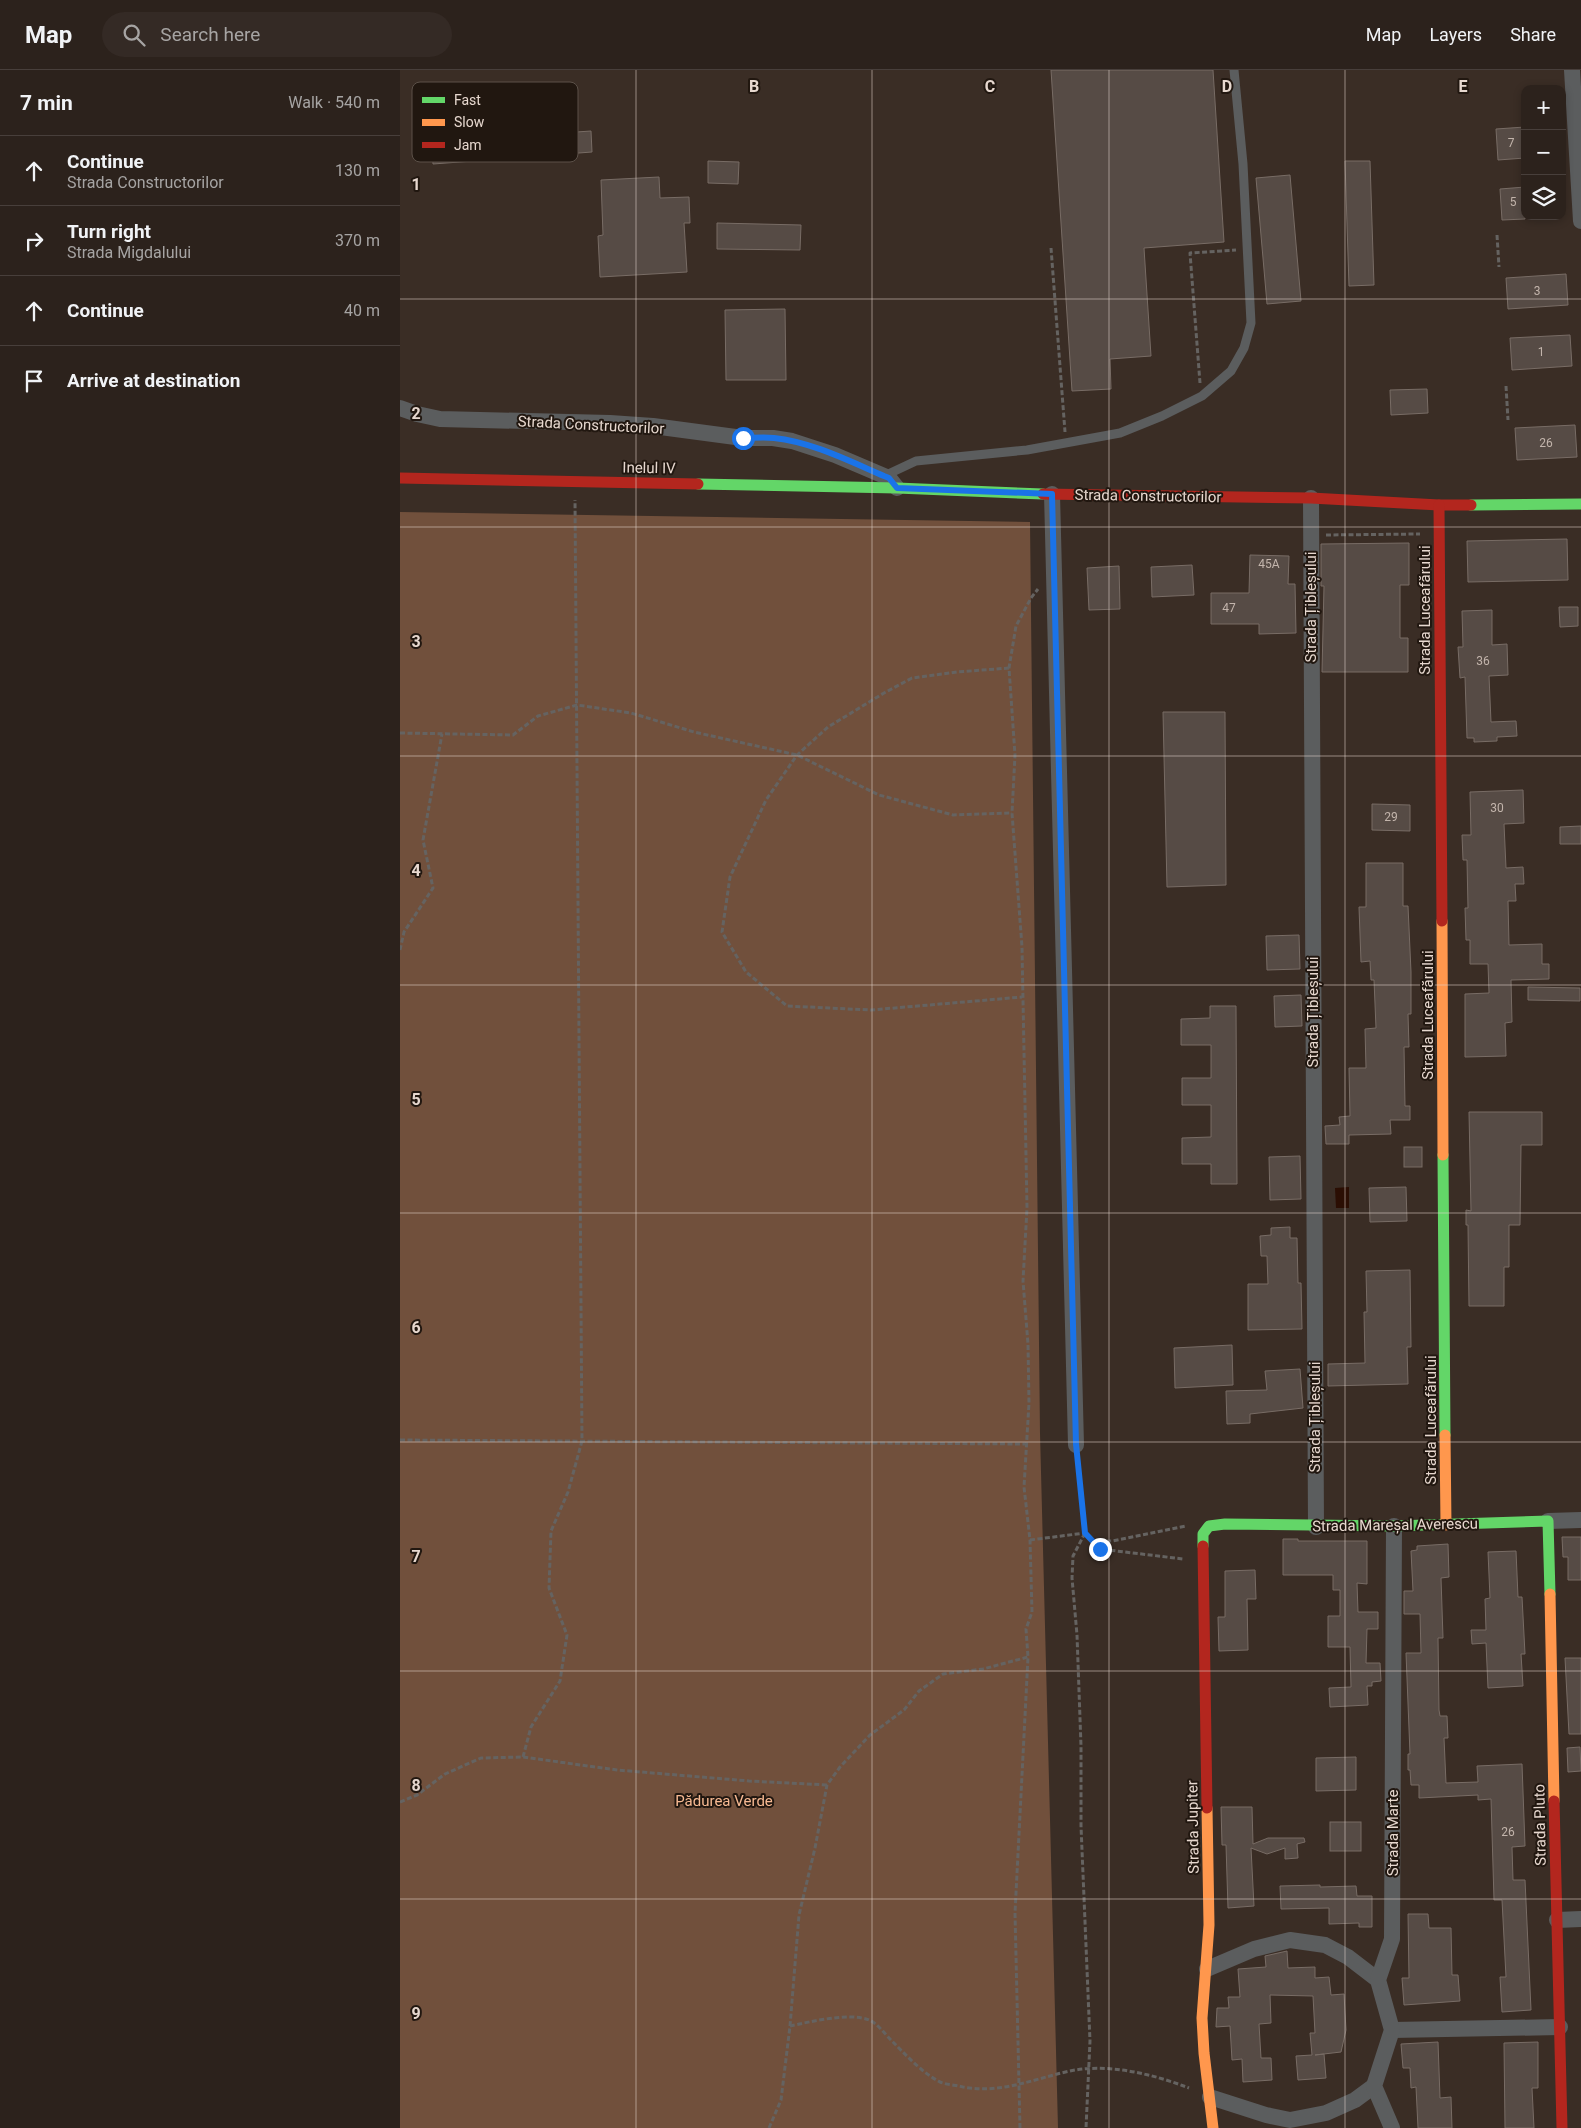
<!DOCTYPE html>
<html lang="en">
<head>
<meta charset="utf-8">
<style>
	body { margin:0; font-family:Roboto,sans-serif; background:#342a25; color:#f1f3f6 }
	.controls { position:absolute; right:15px; top:15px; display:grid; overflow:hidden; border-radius:10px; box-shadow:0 2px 8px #0003 }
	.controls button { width:45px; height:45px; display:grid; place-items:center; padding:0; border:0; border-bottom:1px solid #483f3b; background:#2c221c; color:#f1f3f6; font:25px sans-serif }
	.stop { position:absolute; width:15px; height:15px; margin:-11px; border:4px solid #1a73e8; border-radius:50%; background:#fff }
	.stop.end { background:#1a73e8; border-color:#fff; box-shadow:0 1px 5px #0008 }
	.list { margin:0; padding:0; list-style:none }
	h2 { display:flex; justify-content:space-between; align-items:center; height:65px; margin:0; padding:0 20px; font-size:21px }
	h2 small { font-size:16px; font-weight:400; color:#a6a4a3 }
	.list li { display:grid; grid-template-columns:32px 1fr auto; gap:15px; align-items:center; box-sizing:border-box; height:70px; padding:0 20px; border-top:1px solid #483f3b }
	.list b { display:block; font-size:19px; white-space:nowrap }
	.list p { margin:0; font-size:16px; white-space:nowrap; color:#a6a4a3 }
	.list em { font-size:16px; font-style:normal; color:#a6a4a3 }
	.icon { flex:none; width:28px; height:28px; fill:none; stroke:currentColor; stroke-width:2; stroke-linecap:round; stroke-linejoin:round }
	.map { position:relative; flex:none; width:1181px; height:2058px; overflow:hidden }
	header { display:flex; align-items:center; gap:30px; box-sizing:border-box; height:70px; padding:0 25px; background:#2c221c; border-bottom:1px solid #483f3b }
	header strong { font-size:24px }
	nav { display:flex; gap:28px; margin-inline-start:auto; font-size:18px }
	.search { width:350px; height:45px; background:#342a25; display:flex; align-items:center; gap:12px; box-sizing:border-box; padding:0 18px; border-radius:28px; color:#a6a4a3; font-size:19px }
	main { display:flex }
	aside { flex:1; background:#2c221c }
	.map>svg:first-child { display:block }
</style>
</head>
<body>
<header>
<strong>Map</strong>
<div class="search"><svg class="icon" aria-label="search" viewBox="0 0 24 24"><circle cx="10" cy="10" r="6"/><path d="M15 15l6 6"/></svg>Search here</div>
<nav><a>Map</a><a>Layers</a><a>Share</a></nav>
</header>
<main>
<aside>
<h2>7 min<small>Walk · 540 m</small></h2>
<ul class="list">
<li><svg class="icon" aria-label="ahead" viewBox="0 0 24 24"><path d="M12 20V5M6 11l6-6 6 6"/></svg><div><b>Continue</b><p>Strada Constructorilor</p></div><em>130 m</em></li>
<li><svg class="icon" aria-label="right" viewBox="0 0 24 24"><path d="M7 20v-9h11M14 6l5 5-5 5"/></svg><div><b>Turn right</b><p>Strada Migdalului</p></div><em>370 m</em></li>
<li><svg class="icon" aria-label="ahead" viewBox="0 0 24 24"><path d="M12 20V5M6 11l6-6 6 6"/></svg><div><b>Continue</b></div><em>40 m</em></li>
<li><svg class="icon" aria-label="arrive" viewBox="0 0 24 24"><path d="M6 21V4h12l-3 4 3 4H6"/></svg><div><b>Arrive at destination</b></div></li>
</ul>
</aside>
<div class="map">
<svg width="1181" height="2058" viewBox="0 0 1181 2058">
	<rect width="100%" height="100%" fill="#3a2d25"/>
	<path fill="#71503c" d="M0,442L630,452L640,1363L658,2058H0Z"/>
	<path fill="#2b0e03" d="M949,1117V1138H936L935,1118Z"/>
	<g fill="#564b45" stroke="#786c65">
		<path d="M651,0H813L824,172L744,178L751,286L710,289L711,319L672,321Z"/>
		<path d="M146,55L147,64L191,61L192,82L33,94L31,63Z"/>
		<path d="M1125,57V88L1098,90L1096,59Z"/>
		<path d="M308,91L339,92L338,114L308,113Z"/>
		<path d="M945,91H970L974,215L949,216Z"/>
		<path d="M890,105L901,231L867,234L856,108Z"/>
		<path d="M259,107L260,128L289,127L290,153H284L287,202L200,207L198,166L203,165L201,110Z"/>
		<path d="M1125,117V149L1102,150L1100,119Z"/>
		<path d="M317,153L401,155L400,180L317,179Z"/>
		<path d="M1166,204L1168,235L1108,239L1106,208Z"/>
		<path d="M385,239L386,310H326L325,240Z"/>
		<path d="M1170,265L1172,296L1112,300L1110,268Z"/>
		<path d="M1027,319L1028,343L991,345L990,320Z"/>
		<path d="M1175,355L1177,387L1117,390L1115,358Z"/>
		<path d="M1167,469L1168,510L1068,512L1067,471Z"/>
		<path d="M1009,473V515H1000V568H1008V602H922L924,516H921V474Z"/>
		<path d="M850,485L889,486L888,514H895L896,563L859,564V554H811V523H849Z"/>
		<path d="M792,495L794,525L752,527L751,497Z"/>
		<path d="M719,496L720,539L689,540L687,498Z"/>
		<path d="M1159,537H1178V556L1160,557Z"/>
		<path d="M1092,540V575L1107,574L1108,605L1089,606L1091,652L1116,651L1117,666L1097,667V671L1074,672V668H1067L1065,607L1060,608L1058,577H1063L1062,541Z"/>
		<path d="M763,642H825L826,815L767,817Z"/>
		<path d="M1123,720L1124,753L1104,754L1106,798L1123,797L1124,814H1115L1116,831H1108L1109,875L1142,874V894H1149V909L1111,910L1112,952L1105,953L1106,986L1065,987V924L1089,923L1088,894H1070V870H1066L1065,838H1068L1067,790H1063L1062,765H1071L1070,722Z"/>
		<path d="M972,734L1010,735V761L972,760Z"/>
		<path d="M1181,756V774H1160V757Z"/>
		<path d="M966,793H1003V836H1008L1011,902V944H1008L1009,977H1004L1005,1036H1010V1050H990L991,1064L949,1065V1074H926L925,1056L940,1055L939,1047L950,1046L949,998H966L965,959L976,958L974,910H971L970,891L961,892L959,837H966Z"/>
		<path d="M899,865L900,899L867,900L866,866Z"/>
		<path d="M1128,917L1180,918V931L1128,930Z"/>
		<path d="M901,925L902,956L875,957L874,926Z"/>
		<path d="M810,936H836L837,1114H811V1094H782V1068L811,1067V1035H782V1008H811V975H781V949L810,948Z"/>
		<path d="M1069,1042H1142V1075H1121L1120,1155H1109V1197H1104V1236H1069L1068,1155H1066V1140L1071,1141Z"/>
		<rect x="1004" y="1077" width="18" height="20"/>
		<path d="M900,1086L901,1129L870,1130L869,1087Z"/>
		<path d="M1006,1117L1007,1151L970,1152L969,1118Z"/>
		<path d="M890,1157V1168H897L898,1213H901L902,1259L848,1260V1214H868L867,1186H861L860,1166L871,1165V1158Z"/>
		<path d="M1010,1200L1011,1277H1007L1008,1314L928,1316V1294L965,1293L964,1242H967L966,1201Z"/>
		<path d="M832,1275L833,1315L775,1318L774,1278Z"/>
		<path d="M900,1299L903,1338L850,1344V1353L827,1354L826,1321L867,1320L865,1301Z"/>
		<path d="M1162,1467H1181V1510H1168V1487H1163Z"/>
		<path d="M883,1469H898V1471H967V1514L957,1513L958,1542H978V1559H967L966,1593H980L981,1611L972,1612V1616H967L968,1635L930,1637L929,1618L951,1617L950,1577H928V1546H940V1520H933V1505H883Z"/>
		<path d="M1048,1474L1049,1507L1041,1508L1043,1568H1038L1039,1640L1040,1646H1047L1048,1668H1044L1046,1713L1078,1712L1077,1696L1122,1694L1125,1776L1112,1777L1113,1810H1125L1131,1940L1102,1942L1100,1907H1106L1102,1830H1094L1091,1729L1078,1730V1725L1019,1728V1715H1011L1010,1700H1008V1684H1010L1006,1583H1021L1020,1544H1004V1521H1013L1011,1481L1017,1480V1476Z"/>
		<path d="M1116,1481L1118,1527H1122L1125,1584H1121L1123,1616L1088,1618L1086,1573L1072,1574L1071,1560H1086L1085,1529L1090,1528L1088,1482Z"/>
		<path d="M855,1500L856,1529H847L848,1580L819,1581L818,1547H825V1501Z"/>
		<path d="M1165,1588H1181V1664H1169Z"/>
		<path d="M1180,1677L1181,1701L1168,1702L1167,1678Z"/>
		<path d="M956,1687V1720L916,1721V1688Z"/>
		<path d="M821,1737H852L853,1774L868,1768H904L905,1772L897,1774L898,1788L885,1789V1778L867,1784L851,1778L854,1836L828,1838L826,1775H822Z"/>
		<rect x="930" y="1752" width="31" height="29"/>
		<path d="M920,1815V1817L956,1816L957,1826H972V1857H959V1853L929,1854V1838L881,1839L880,1816Z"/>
		<path d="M1008,1844H1028L1029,1858H1051L1052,1905H1058L1060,1931L1004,1935L1002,1908H1009Z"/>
		<path d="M887,1881L888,1898L915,1897V1908L929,1907L931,1925L944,1924L946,1960L941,1982L915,1985L924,1984L926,2008L898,2010L896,1986L912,1985L910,1963H915L913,1926L870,1925L871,1953L859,1954L861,1988H871L872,2010L843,2012L842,1989L832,1990L830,1956L816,1957L817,1938H829L828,1927H840L838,1899L866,1897L865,1886Z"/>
		<path d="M1038,1972L1040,2028L1051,2027L1052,2058H1018L1016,2017L1011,2018L1010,1998H1003L1001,1974Z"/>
		<path d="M1138,1972V2018H1132L1134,2058H1105L1104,1973Z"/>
	</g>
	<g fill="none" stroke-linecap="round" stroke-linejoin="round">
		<g stroke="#656361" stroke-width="3" stroke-dasharray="5 2.5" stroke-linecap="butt">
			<path d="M1097,165L1099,197"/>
			<path d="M651,178L665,362"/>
			<path d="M800,313L790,183L836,180"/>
			<path d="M1106,316L1108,350"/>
			<path d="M926,465L1020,464"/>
			<path d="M609,598L557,602L512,608L484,623L428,657L397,685L366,730L330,807L322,862L346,902L387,936L471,940L622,927"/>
			<path d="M0,663L113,665L138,646L177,635L231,643L294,662L397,685L479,725L553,745L612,743"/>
			<path d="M0,880L4,862L33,818L23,770L42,664"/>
			<path d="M0,1370L626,1374"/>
			<path d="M678,1391L685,1463L691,1471H712L786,1456"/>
			<path d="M685,1463L673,1486L672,1508L677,1565L681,1676V1756L690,1971L686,2058"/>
			<path d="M630,1470L685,1463"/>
			<path d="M691,1471L700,1479L783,1489"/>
			<path d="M123,1687L131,1657L160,1611L167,1565L149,1518L151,1461L168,1422L182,1371L175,430"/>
			<path d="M0,1732L17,1725L45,1704L81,1688L123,1687L217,1700L349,1711L427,1715"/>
			<path d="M390,1956C409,1952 450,1942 469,1950C477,1953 485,1964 491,1970C506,1985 521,2002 540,2012C547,2015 556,2015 563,2017C601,2024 633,2009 670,2001C708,1993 753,2004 789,2018"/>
			<path d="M369,2058L381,2030L390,1956L399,1845L415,1778L427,1715L440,1697L470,1665L504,1640L519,1621L543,1604L583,1599L628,1587"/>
			<path d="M620,2058L615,1843L628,1587L626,1559L632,1542L630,1470L624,1417L629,1333L628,1274L623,1211L627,1138L622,877L612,743L615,685L609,598L616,556L631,528L638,519"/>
		</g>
		<path stroke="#5b5d5e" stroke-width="9" d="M484,406L516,391L627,380L720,363L762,346L802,326L831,301L844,278L851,253L843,94L834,0"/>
		<g stroke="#5b5d5e" stroke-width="16">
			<path d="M1172,0L1181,151"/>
			<path d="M0,338L17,344L40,349L210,353L253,356L343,368H373L392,371L435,385L489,408L497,418"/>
			<path d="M652,424L676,1375"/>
			<path d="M911,428L916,1457"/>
			<path d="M1148,1451L1181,1450"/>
			<path d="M1157,1850L1181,1849"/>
			<path d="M807,1899L854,1879L890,1870L925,1875L948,1887L978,1910"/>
			<path d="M992,1960L1160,1957"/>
			<path d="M810,2027L866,2045L890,2050L926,2043L955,2030L974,2016"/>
			<path d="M992,2058L974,2016L992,1960L978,1910L992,1869L994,1456"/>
		</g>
		<g stroke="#63d668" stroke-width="11">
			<path d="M298,414L497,418L643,424"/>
			<path d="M1071,435L1181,434"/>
			<path d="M1043,1085L1045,1365"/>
			<path d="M803,1476V1464L809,1456L825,1454L994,1456L1148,1451L1150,1524"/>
		</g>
		<g stroke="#ff974d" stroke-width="11">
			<path d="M1042,851L1043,1085"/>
			<path d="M1045,1365L1046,1455"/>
			<path d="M1150,1524L1154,1731"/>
			<path d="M807,1738L809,1855L802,1948L804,1983L813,2058"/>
		</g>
		<g stroke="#b3261e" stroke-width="11">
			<path d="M0,408L298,414"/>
			<path d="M643,424L911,428L1039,435H1071"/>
			<path d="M1039,435L1042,851"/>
			<path d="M803,1476L807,1738"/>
			<path d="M1154,1731L1162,2058"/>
		</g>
	</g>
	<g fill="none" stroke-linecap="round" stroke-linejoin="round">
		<path stroke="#1a73e8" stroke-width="6" d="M343,368C353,368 364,367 374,368C412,372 449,391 484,406L489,408L497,418L652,424L676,1374L685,1463L700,1479"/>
	</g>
	<path fill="none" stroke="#e7d8cf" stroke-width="1" stroke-opacity="0.55" d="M236,0V2058M472,0V2058M709,0V2058M945,0V2058M0,229H1181M0,457H1181M0,686H1181M0,915H1181M0,1143H1181M0,1372H1181M0,1601H1181M0,1829H1181"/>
	<g text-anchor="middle" stroke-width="4" stroke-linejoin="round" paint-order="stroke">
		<g font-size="12" fill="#c3b5ac">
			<text x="1111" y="77">7</text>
			<text x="1113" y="136">5</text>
			<text x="1137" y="225">3</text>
			<text x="1141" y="286">1</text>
			<text x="1146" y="377">26</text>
			<text x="869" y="498">45A</text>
			<text x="829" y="542">47</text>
			<text x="1083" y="595">36</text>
			<text x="1097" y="742">30</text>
			<text x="991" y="751">29</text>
			<text x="1108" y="1766">26</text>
		</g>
		<g font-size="15" fill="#e7d8cf" stroke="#211710">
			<text transform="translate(191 355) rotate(3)" y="5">Strada Constructorilor</text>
			<text transform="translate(249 398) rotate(1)" y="5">Inelul IV</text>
			<text transform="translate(748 426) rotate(1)" y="5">Strada Constructorilor</text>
			<text transform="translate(911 537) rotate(-90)" y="5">Strada Țibleșului</text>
			<text transform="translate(1025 540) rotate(-90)" y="5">Strada Luceafărului</text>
			<text transform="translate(913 942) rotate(-90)" y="5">Strada Țibleșului</text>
			<text transform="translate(1028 945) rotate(-90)" y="5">Strada Luceafărului</text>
			<text transform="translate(915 1347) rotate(-90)" y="5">Strada Țibleșului</text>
			<text transform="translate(1031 1350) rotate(-90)" y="5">Strada Luceafărului</text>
			<text transform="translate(995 1455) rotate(-1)" y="5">Strada Mareșal Averescu</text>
			<text transform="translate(1140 1755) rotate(-91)" y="5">Strada Pluto</text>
			<text transform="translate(793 1757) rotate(-91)" y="5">Strada Jupiter</text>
			<text transform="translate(993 1763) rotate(-90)" y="5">Strada Marte</text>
		</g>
		<g font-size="15" fill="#f8ba93" stroke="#211710">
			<text x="324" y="1736">Pădurea Verde</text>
		</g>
	</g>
	<rect x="12" y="12" width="166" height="80" rx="8" fill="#211710" stroke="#5c5149" stroke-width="1"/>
	<rect x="22" y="27" width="23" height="6" fill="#63d668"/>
	<rect x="22" y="49" width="23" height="7" fill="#ff974d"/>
	<rect x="22" y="72" width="23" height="6" fill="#b3261e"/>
	<g font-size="14" fill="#e7d8cf">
		<text x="54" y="35">Fast</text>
		<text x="54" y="57">Slow</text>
		<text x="54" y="80">Jam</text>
	</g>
	<g font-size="16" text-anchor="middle" font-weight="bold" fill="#e7d8cf" stroke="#211710" stroke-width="4" stroke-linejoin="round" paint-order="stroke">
		<text x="354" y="22">B</text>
		<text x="590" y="22">C</text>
		<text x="827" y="22">D</text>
		<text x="1063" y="22">E</text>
		<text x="16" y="120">1</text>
		<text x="16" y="349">2</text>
		<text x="16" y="577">3</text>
		<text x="16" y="806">4</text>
		<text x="16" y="1035">5</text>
		<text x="16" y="1263">6</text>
		<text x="16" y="1492">7</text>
		<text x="16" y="1721">8</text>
		<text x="16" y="1949">9</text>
	</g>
</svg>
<div class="controls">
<button>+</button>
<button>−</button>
<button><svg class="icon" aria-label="layers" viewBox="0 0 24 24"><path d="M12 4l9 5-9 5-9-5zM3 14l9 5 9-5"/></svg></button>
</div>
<div class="stop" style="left:343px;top:368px"></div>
<div class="stop end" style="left:700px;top:1479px"></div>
</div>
</main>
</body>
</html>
